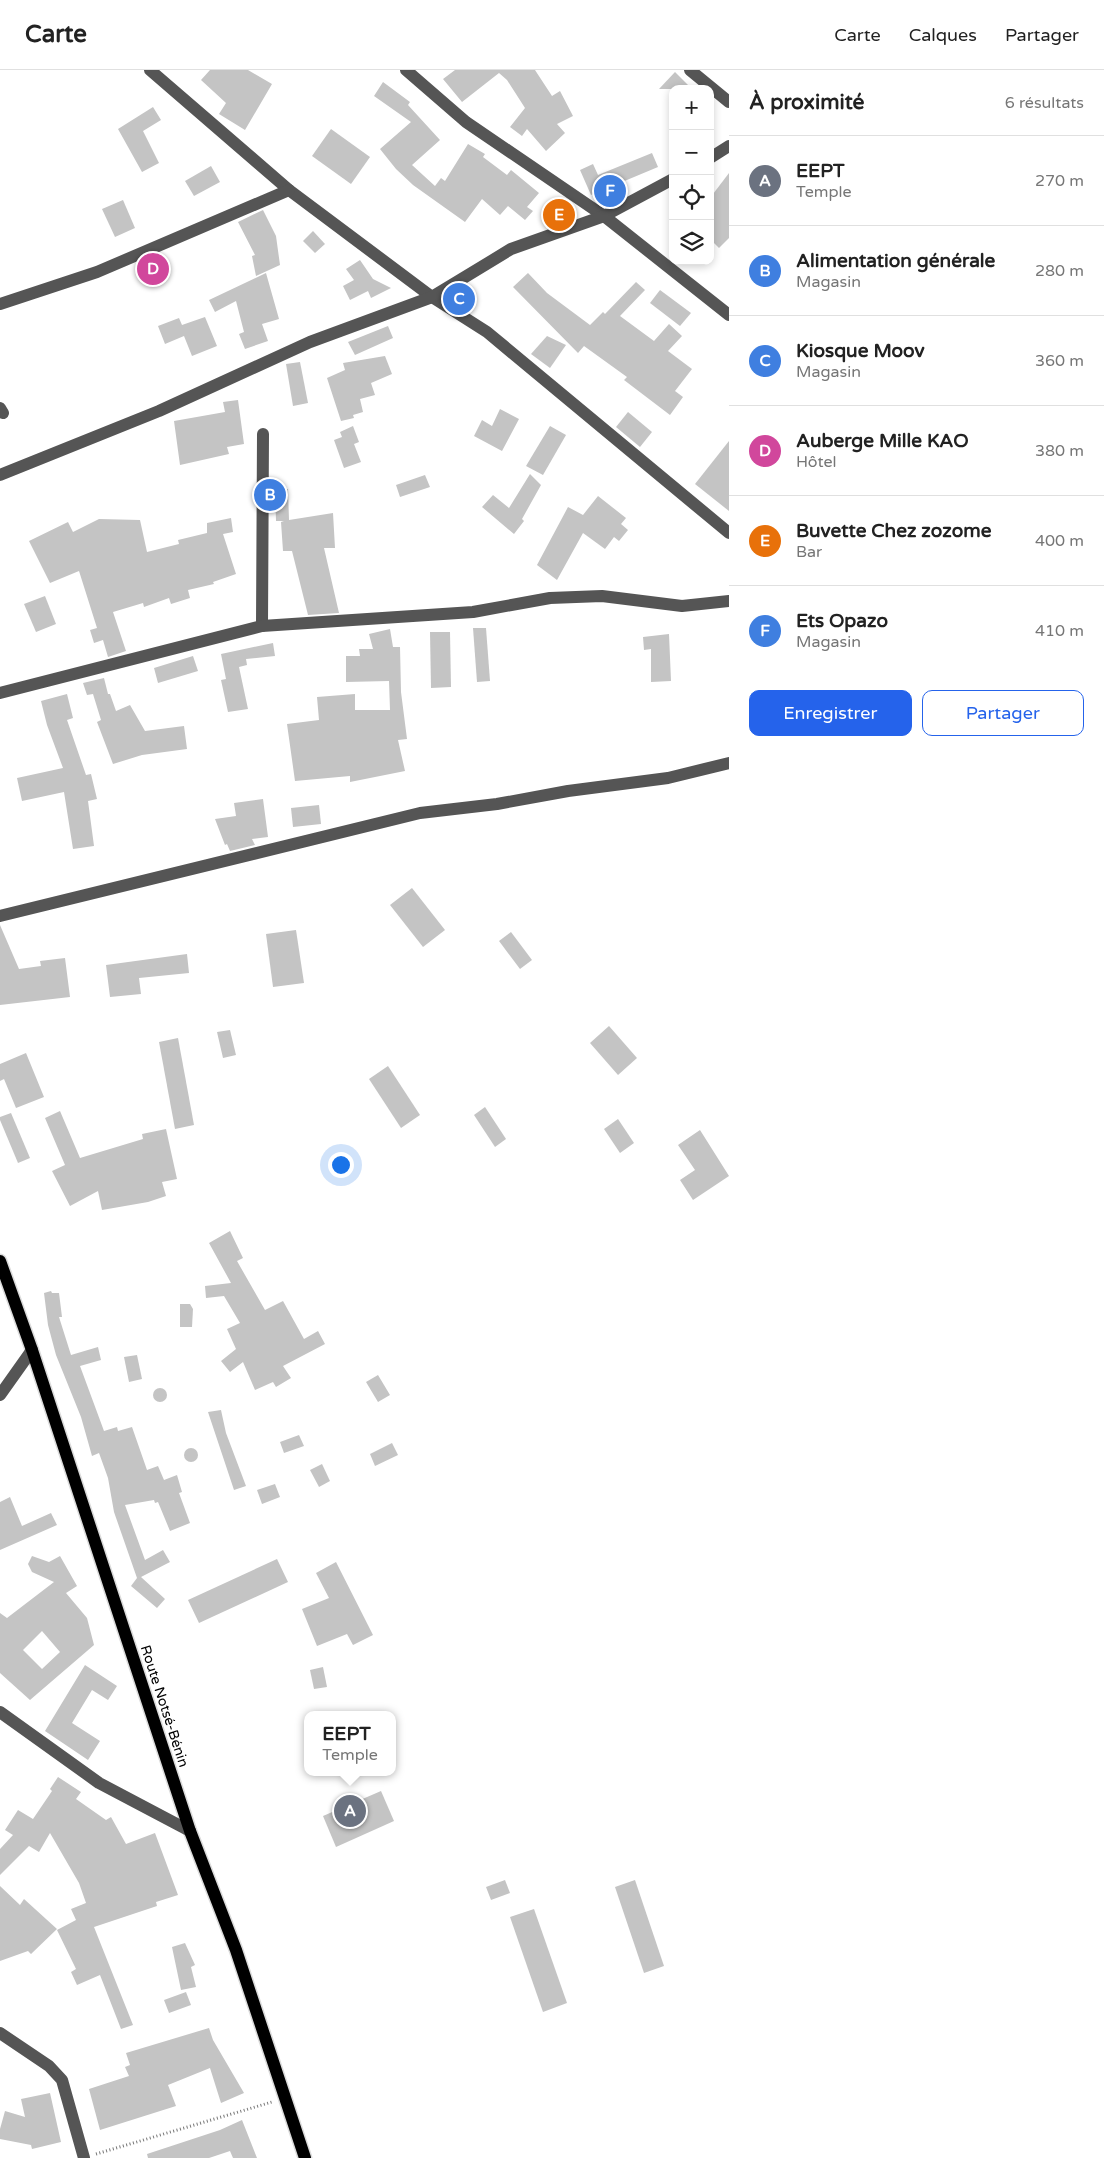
<!DOCTYPE html>
<html lang="fr">
<head>
<meta charset="utf-8">
<style>
	body { margin:0; font-family:"Varela Round",sans-serif; background:#f2f2f2; color:#222 }
	.controls { position:absolute; right:15px; top:15px; display:grid; overflow:hidden; border-radius:10px; box-shadow:0 2px 8px #0003 }
	.controls button { width:45px; height:45px; display:grid; place-items:center; padding:0; border:0; border-bottom:1px solid #e0e0e0; background:#fff; color:#222; font:25px sans-serif }
	.you { position:absolute; left:340px; top:1094px; width:18px; height:18px; margin:-12px; border:4px solid #fff; border-radius:50%; background:#1a73e8; box-shadow:0 0 0 8px #1a73e833 }
	.badge { display:grid; place-items:center; width:32px; height:32px; border-radius:50%; background:#2563eb; color:#fff; font-size:16px; font-weight:700 }
	.pin { position:absolute; translate:-50% -50%; border:2px solid #fff; box-shadow:0 1px 5px #0006 }
	.popup { position:absolute; left:304px; top:1641px; width:92px; height:65px; box-sizing:border-box; display:grid; place-content:center; border-radius:10px; background:#fff; filter:drop-shadow(0 1px 4px #0005); font-size:16px; white-space:nowrap; color:#767676 }
	.popup b { font-size:19px; color:#222 }
	.popup::after { content:''; position:absolute; left:50%; top:100%; margin-left:-10px; border:10px solid transparent; border-top-color:#fff }
	.list { margin:0; padding:0; list-style:none }
	h2 { display:flex; justify-content:space-between; align-items:center; height:65px; margin:0; padding:0 20px; font-size:21px }
	h2 small { font-size:16px; font-weight:400; color:#767676 }
	.list li { display:grid; grid-template-columns:32px 1fr auto; gap:15px; align-items:center; box-sizing:border-box; height:90px; padding:0 20px; border-top:1px solid #e0e0e0 }
	.list b { display:block; font-size:19px; white-space:nowrap }
	.list p { margin:0; font-size:16px; white-space:nowrap; color:#767676 }
	.list em { font-size:16px; font-style:normal; color:#767676 }
	.actions { display:flex; gap:10px; padding:15px 20px }
	.actions a { flex:1; padding:11px 0; border:1px solid #2563eb; border-radius:10px; text-align:center; font-size:18px; color:#2563eb }
	.actions .main { background:#2563eb; color:#fff }
	.icon { flex:none; width:28px; height:28px; fill:none; stroke:currentColor; stroke-width:2; stroke-linecap:round; stroke-linejoin:round }
	.map { position:relative; flex:none; width:729px; height:2088px; overflow:hidden }
	header { display:flex; align-items:center; gap:30px; box-sizing:border-box; height:70px; padding:0 25px; background:#fff; border-bottom:1px solid #e0e0e0 }
	header strong { font-size:24px }
	nav { display:flex; gap:28px; margin-inline-start:auto; font-size:18px }
	main { display:flex }
	aside { flex:1; background:#fff }
	.map>svg:first-child { display:block }
</style>
</head>
<body>
<header>
<strong>Carte</strong>
<nav><a>Carte</a><a>Calques</a><a>Partager</a></nav>
</header>
<main>
<div class="map">
<svg width="729" height="2088" viewBox="0 0 729 2088">
	<rect width="100%" height="100%" fill="#fff"/>
	<g fill="#c4c4c4" fill-rule="evenodd">
		<path d="M210,0H248L272,14L245,60L219,44L226,33L201,10Z"/>
		<path d="M455,0H535L552,26L560,21L573,46L557,54L565,63L546,81L527,59L522,66L510,57L525,38L507,10L499,3L462,32L443,9Z"/>
		<path d="M675,2L692,19H659Z"/>
		<path d="M383,12L410,32L408,35L440,70L412,95L435,116L441,108L445,111L468,74L485,84L483,87L507,105L511,100L539,123L527,137L533,141L525,150L508,136L500,145L482,129L465,152L413,115L396,99L380,79L411,52L374,26Z"/>
		<path d="M153,37L161,50L143,61L159,93L142,102L118,59Z"/>
		<path d="M331,59L370,87L351,114L312,86Z"/>
		<path d="M652,83L658,97L591,125L580,100L593,94L598,105Z"/>
		<path d="M211,96L220,112L194,126L185,111Z"/>
		<path d="M729,103V168L719,178L710,169V128Z"/>
		<path d="M123,130L135,158L115,167L102,139Z"/>
		<path d="M263,140L276,166L280,195L256,206L252,186L255,185L238,152Z"/>
		<path d="M313,161L325,174L315,183L303,171Z"/>
		<path d="M360,190L373,209L391,218L371,228L368,221L350,230L343,216L354,210L346,199Z"/>
		<path d="M266,203L279,249L262,254L268,271L245,279L239,264L244,262L236,231L215,242L209,230Z"/>
		<path d="M528,203L547,223L590,255L603,242L605,244L636,212L645,220L620,246L654,271L669,254L682,266L668,281L692,299L675,321L683,327L670,345L624,310L627,307L584,276L578,283L513,217Z"/>
		<path d="M660,220L691,243L680,256L650,233Z"/>
		<path d="M205,247L217,276L192,286L184,266L165,274L158,256L179,248L182,255Z"/>
		<path d="M388,256L393,268L355,285L348,272Z"/>
		<path d="M547,266L566,275L550,298L531,284Z"/>
		<path d="M385,286L392,304L371,313L375,325L360,329L363,342L353,345L354,348L341,351L327,308L345,300L343,293Z"/>
		<path d="M300,292L308,333L293,336L286,294Z"/>
		<path d="M238,330L244,374L227,377L229,384L180,395L174,351L225,342L223,332Z"/>
		<path d="M500,339L519,349L502,381L474,366L482,350L492,356Z"/>
		<path d="M628,342L652,362L640,377L616,357Z"/>
		<path d="M353,356L359,372L354,374L361,392L344,398L334,370L342,367L340,362Z"/>
		<path d="M550,356L566,365L543,405L526,396Z"/>
		<path d="M729,371V441L695,414Z"/>
		<path d="M530,404L541,415L522,449L524,451L514,464L482,437L493,425L509,438Z"/>
		<path d="M425,405L430,417L400,427L396,415Z"/>
		<path d="M275,419H288L289,450L333,443L335,478H324L339,543L308,545L292,481H283L281,452L284,451H276Z"/>
		<path d="M598,426L626,448L621,454L628,460L619,471L614,467L605,479L583,463L557,510L537,495L568,437L583,445Z"/>
		<path d="M231,448L233,462L223,464L236,504L213,512L214,514L188,520L190,528L171,534L169,528L144,537L143,533L113,542L126,581L108,587L103,570L94,573L90,560L97,558L79,501L50,513L29,471L68,452L73,462L99,449L140,450L147,482L179,474L178,470L207,463V453Z"/>
		<path d="M45,526L56,554L36,562L24,534Z"/>
		<path d="M473,558H486L490,611L477,612Z"/>
		<path d="M390,559L393,577H400L401,622L407,669L398,670L405,701L350,712V706L295,711L287,654L319,650L317,627L355,624V640H390L389,611L346,612V586H360L359,579H373L369,564Z"/>
		<path d="M430,562H450L451,617L431,618Z"/>
		<path d="M669,564L671,611L651,612V579L644,580L643,567Z"/>
		<path d="M273,573L275,586L246,589L247,595L239,597L248,639L228,642L221,610L226,609L221,584Z"/>
		<path d="M193,586L198,601L158,613L154,598Z"/>
		<path d="M104,608L108,624H110L116,641L130,635L145,661L184,656L187,679L142,685L113,694L97,652L101,650L93,624L87,625L83,613Z"/>
		<path d="M67,624L73,648L67,650L86,705L91,704L97,729L88,731L94,776L73,779L64,722L22,731L17,708L63,698L47,655L41,631Z"/>
		<path d="M263,729L268,767L252,769L255,775L230,781L227,774L225,775L215,749L236,746L234,733Z"/>
		<path d="M319,735L321,754L293,757L291,738Z"/>
		<path d="M412,818L445,860L423,877L390,835Z"/>
		<path d="M0,855L19,899L41,896L40,891L65,888L70,927L0,935Z"/>
		<path d="M296,860L304,913L273,917L266,864Z"/>
		<path d="M511,862L532,890L520,899L499,871Z"/>
		<path d="M187,884L189,903L139,908L141,924L110,927L106,895Z"/>
		<path d="M609,956L637,988L618,1005L590,973Z"/>
		<path d="M230,960L236,985L223,988L217,962Z"/>
		<path d="M178,968L194,1055L175,1059L159,972Z"/>
		<path d="M26,983L44,1027L16,1038L4,1009L0,1011V994Z"/>
		<path d="M388,996L420,1045L401,1058L369,1009Z"/>
		<path d="M485,1037L506,1069L495,1077L474,1045Z"/>
		<path d="M60,1041L80,1088L143,1069L142,1064L166,1059L177,1109L162,1112L166,1126L148,1132L102,1140L98,1121L70,1136L52,1101L65,1095L45,1048Z"/>
		<path d="M11,1043L30,1088L18,1093L0,1050V1047Z"/>
		<path d="M618,1049L634,1073L620,1083L604,1059Z"/>
		<path d="M700,1060L729,1106L693,1130L680,1110L695,1100L678,1075Z"/>
		<path d="M230,1161L243,1188L237,1191L265,1240L283,1231L304,1269L318,1261L325,1274L283,1296L291,1308L276,1317L273,1312L255,1320L243,1292L230,1302L221,1291L236,1279L227,1259L240,1253L224,1226L206,1228L205,1216L231,1213L209,1173Z"/>
		<path d="M51,1221L52,1223H59L62,1247H59L71,1285L98,1277L101,1290L80,1296L104,1361L117,1357L118,1361L132,1357L147,1400L158,1396L164,1410L177,1405L182,1422L179,1423L190,1453L170,1461L158,1432L155,1433L154,1430L125,1435L145,1490L163,1480L170,1492L141,1507L165,1529L157,1538L131,1516L137,1508L114,1442L108,1408L99,1383L92,1386L81,1347L56,1285L48,1255L44,1223Z"/>
		<path d="M180,1234H190L193,1239L192,1257H180Z"/>
		<path d="M137,1285L142,1309L129,1312L124,1287Z"/>
		<path d="M378,1305L390,1325L378,1332L366,1312Z"/>
		<circle cx="160" cy="1325" r="7"/>
		<path d="M221,1340L226,1363L246,1416L234,1420L208,1342Z"/>
		<path d="M299,1365L304,1376L284,1383L280,1372Z"/>
		<path d="M392,1373L398,1385L375,1396L370,1384Z"/>
		<circle cx="191" cy="1385" r="7"/>
		<path d="M322,1394L330,1411L319,1417L310,1400Z"/>
		<path d="M275,1414L280,1427L262,1434L257,1420Z"/>
		<path d="M10,1427L22,1456L51,1443L57,1455L0,1480V1432Z"/>
		<path d="M32,1486L49,1492L60,1486L77,1516L66,1523L87,1548L94,1575L30,1630L0,1603V1543L7,1548L54,1512L32,1502L28,1494ZM42,1561L60,1582L42,1599L23,1580Z"/>
		<path d="M277,1489L288,1512L199,1553L188,1530Z"/>
		<path d="M336,1492L373,1565L353,1575L347,1564L317,1576L302,1539L329,1528L316,1503Z"/>
		<path d="M85,1595L117,1616L108,1630L92,1620L72,1653L100,1671L88,1690L45,1661Z"/>
		<path d="M323,1597L327,1617L314,1619L310,1600Z"/>
		<path d="M58,1707L81,1722L76,1729L106,1750L111,1747L126,1774L155,1763L178,1825L156,1832L157,1836L94,1857L133,1955L121,1959L100,1905L77,1915L71,1902L76,1899L57,1860L76,1850L71,1839L86,1833L79,1813L50,1763L39,1782L29,1776L0,1805V1779L13,1765L5,1760L18,1740L33,1749L52,1721L50,1719Z"/>
		<path d="M381,1721L394,1751L336,1777L323,1746Z"/>
		<path d="M505,1810L510,1823L491,1830L486,1817Z"/>
		<path d="M635,1810L664,1896L644,1903L615,1817Z"/>
		<path d="M0,1816L20,1835L24,1829L57,1859L31,1884L28,1881L0,1891Z"/>
		<path d="M534,1839L567,1933L543,1942L510,1847Z"/>
		<path d="M185,1873L195,1895L191,1897L196,1917L181,1920L172,1877Z"/>
		<path d="M186,1922L191,1935L169,1943L164,1930Z"/>
		<path d="M209,1958L213,1970L244,2023L221,2033L210,1998L168,2015L176,2036L100,2060L89,2019L129,2006L125,1997L130,1995L126,1983Z"/>
		<path d="M50,2023L61,2072L32,2079L31,2075L0,2069V2059L5,2041L25,2047L21,2029Z"/>
		<path d="M242,2050L257,2088H233L230,2081L209,2088H148L147,2084L220,2060Z"/>
	</g>
	<g fill="none" stroke-linecap="round" stroke-linejoin="round">
		<g stroke="#dbdbdb" stroke-width="15">
			<path id="major" d="M0,1191L32,1280L190,1761L236,1880L305,2088"/>
		</g>
		<path stroke="#777" stroke-width="3" stroke-dasharray="1 2.5" stroke-linecap="butt" d="M96,2084L272,2032"/>
		<g stroke="#555" stroke-width="12">
			<path d="M150,0L289,120L432,227L487,262L729,463"/>
			<path d="M406,0L466,52L604,146L729,245"/>
			<path d="M690,0L729,32"/>
			<path d="M710,88L729,76"/>
			<path d="M0,234L97,202L289,120"/>
			<path d="M0,338L3,343"/>
			<path d="M0,405L159,341L310,272L432,227L511,179L604,146L673,109"/>
			<path d="M262,556L263,364"/>
			<path d="M0,623L262,556L473,542L550,528L602,526L682,536L729,531"/>
			<path d="M0,846L420,743L497,734L568,721L668,708L729,693"/>
			<path d="M0,1325L32,1280"/>
			<path d="M0,1642L99,1713L190,1761"/>
			<path d="M0,1963L49,1996L62,2010L84,2088"/>
		</g>
		<use href="#major" stroke="#000" stroke-width="12"/>
	</g>
	<g text-anchor="middle" stroke-width="4" stroke-linejoin="round" paint-order="stroke">
		<g font-size="14" fill="#000" stroke="#fff">
			<text transform="translate(165 1636) rotate(72)" y="5">Route Notsé-Bénin</text>
		</g>
	</g>
</svg>
<div class="controls">
<button>+</button>
<button>−</button>
<button><svg class="icon" aria-label="locate" viewBox="0 0 24 24"><circle cx="12" cy="12" r="6"/><path d="M12 2v4M12 18v4M2 12h4M18 12h4"/></svg></button>
<button><svg class="icon" aria-label="layers" viewBox="0 0 24 24"><path d="M12 4l9 5-9 5-9-5zM3 14l9 5 9-5"/></svg></button>
</div>
<div class="you"></div>
<div class="pin badge" style="left:350px;top:1741px;background:#6b7280">A</div>
<div class="popup"><b>EEPT</b>Temple</div>
<div class="pin badge" style="left:270px;top:425px;background:#3f7fe0">B</div>
<div class="pin badge" style="left:459px;top:229px;background:#3f7fe0">C</div>
<div class="pin badge" style="left:153px;top:199px;background:#d1479c">D</div>
<div class="pin badge" style="left:559px;top:145px;background:#e8710a">E</div>
<div class="pin badge" style="left:610px;top:121px;background:#3f7fe0">F</div>
</div>
<aside>
<h2>À proximité<small>6 résultats</small></h2>
<ul class="list">
<li><span class="badge" style="background:#6b7280">A</span><div><b>EEPT</b><p>Temple</p></div><em>270 m</em></li>
<li><span class="badge" style="background:#3f7fe0">B</span><div><b>Alimentation générale</b><p>Magasin</p></div><em>280 m</em></li>
<li><span class="badge" style="background:#3f7fe0">C</span><div><b>Kiosque Moov</b><p>Magasin</p></div><em>360 m</em></li>
<li><span class="badge" style="background:#d1479c">D</span><div><b>Auberge Mille KAO</b><p>Hôtel</p></div><em>380 m</em></li>
<li><span class="badge" style="background:#e8710a">E</span><div><b>Buvette Chez zozome</b><p>Bar</p></div><em>400 m</em></li>
<li><span class="badge" style="background:#3f7fe0">F</span><div><b>Ets Opazo</b><p>Magasin</p></div><em>410 m</em></li>
</ul>
<div class="actions"><a class="main">Enregistrer</a><a>Partager</a></div>
</aside>
</main>
</body>
</html>
